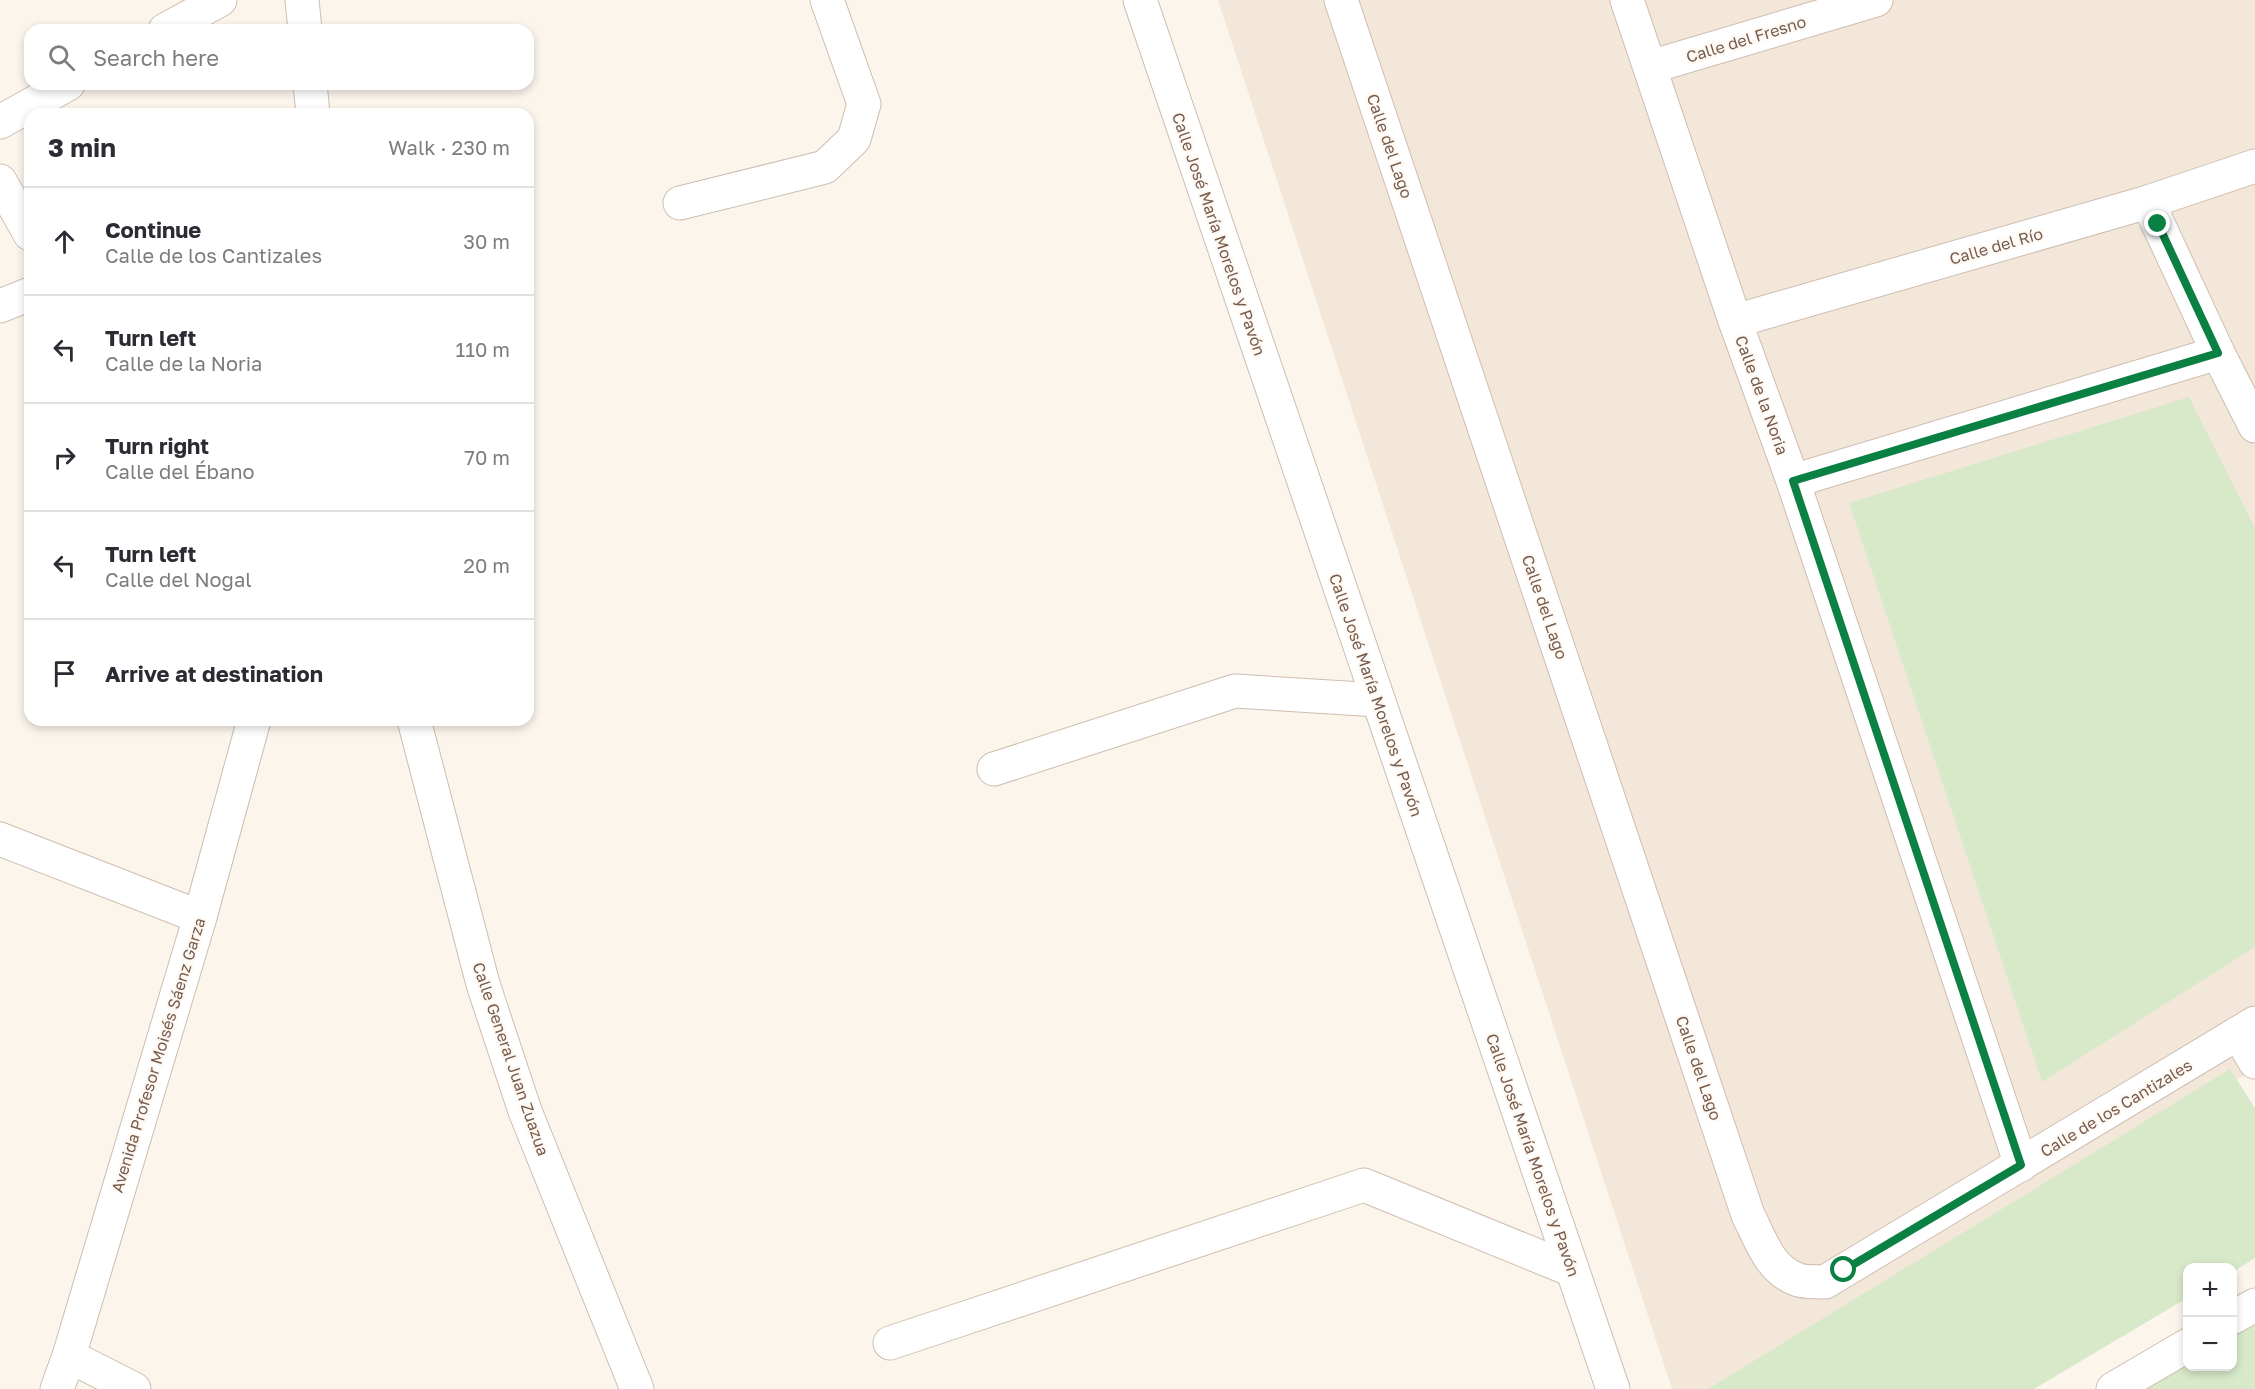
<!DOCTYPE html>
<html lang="en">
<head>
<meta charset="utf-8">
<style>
	body { margin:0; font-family:"Golos Text",sans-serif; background:#f7f7f7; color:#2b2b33 }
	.controls { position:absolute; right:18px; bottom:18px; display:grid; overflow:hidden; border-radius:12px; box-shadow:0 3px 9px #0003 }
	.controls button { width:54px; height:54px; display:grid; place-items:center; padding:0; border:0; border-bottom:2px solid #e1e1e2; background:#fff; color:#2b2b33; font:30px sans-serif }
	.stop { position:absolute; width:18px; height:18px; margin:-14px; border:4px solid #0b8043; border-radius:50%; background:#fff }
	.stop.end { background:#0b8043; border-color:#fff; box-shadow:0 2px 6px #0008 }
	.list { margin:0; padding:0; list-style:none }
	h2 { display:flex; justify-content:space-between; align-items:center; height:78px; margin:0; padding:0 24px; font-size:26px }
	h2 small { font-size:20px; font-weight:400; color:#7c7c81 }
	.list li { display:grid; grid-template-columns:39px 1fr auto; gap:18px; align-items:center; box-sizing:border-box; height:108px; padding:0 24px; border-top:2px solid #e1e1e2 }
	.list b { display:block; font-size:22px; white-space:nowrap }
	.list p { margin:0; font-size:20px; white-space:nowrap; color:#7c7c81 }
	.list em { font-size:20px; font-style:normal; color:#7c7c81 }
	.icon { flex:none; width:33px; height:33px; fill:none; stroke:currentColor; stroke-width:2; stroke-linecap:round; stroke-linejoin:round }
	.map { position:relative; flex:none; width:2255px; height:1389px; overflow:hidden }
	.search { position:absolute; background:#fff; box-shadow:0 3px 9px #0003; left:24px; top:24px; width:510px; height:66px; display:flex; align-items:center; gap:15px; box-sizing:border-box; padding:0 21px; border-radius:18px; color:#7c7c81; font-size:22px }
	.panel { position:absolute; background:#fff; box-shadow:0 3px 9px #0003; left:24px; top:108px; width:510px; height:618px; border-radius:18px }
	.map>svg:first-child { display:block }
</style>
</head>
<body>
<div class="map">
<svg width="2255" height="1389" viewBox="0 0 2255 1389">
	<rect width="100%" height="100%" fill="#fcf5ec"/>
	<path fill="#f3e7da" d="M1218,0H2255V1069L1710,1389H1672Z"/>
	<g fill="#d8e9ca">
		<path d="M2189,397L2255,528V947L2042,1082L1849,503Z"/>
		<path d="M2230,1069L2255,1108V1258L2233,1272L2232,1268H2188L2187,1298L2034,1389H1708Z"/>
		<path d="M2255,1318V1389H2131L2187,1357L2188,1366H2232L2233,1331Z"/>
	</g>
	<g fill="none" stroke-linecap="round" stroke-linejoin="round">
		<g stroke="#cebdb1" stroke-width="35">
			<g id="minor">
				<path d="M302,0L305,30"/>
				<path d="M1140,0L1613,1389"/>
				<path d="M1341,0L1748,1215C1760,1238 1769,1269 1796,1279C1804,1283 1816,1281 1825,1282L2255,1023"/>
				<path d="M1627,0L1735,321L1793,481L2021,1165"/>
				<path d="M165,30L220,0"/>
				<path d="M1650,67L1876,0"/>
				<path d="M310,84L313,114"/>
				<path d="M0,122L68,84"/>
				<path d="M0,181L30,234"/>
				<path d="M2148,202L2218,353L2255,426"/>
				<path d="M680,203L825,167L854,139L864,104L827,0"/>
				<path d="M0,306L30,294"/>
				<path d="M1735,321L2148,202L2255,166"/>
				<path d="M1793,481L2218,353"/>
				<path d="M414,720L483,984L525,1111L637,1389"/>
				<path d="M994,769L1235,691L1378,700"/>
				<path d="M0,839L200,917"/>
				<path d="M2238,1033L2255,1062"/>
				<path d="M2232,1318L2255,1305"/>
				<path d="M890,1343L1364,1185L1572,1270"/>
				<path d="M69,1356L134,1389"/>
				<path d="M57,1389L69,1356L200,917L254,720"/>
				<path d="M2113,1389L2188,1345"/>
			</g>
		</g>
		<use href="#minor" stroke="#fff" stroke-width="33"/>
	</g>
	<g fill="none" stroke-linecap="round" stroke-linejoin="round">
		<path stroke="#0b8043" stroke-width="8" d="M1844,1270L2021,1165L1793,481L2218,353L2158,224"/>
	</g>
	<g text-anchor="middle" stroke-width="4.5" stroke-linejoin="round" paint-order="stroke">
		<g font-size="16" fill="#765b4f" stroke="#fef9f2">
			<text transform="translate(1746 39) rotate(-17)" y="6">Calle del Fresno</text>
			<text transform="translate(1390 146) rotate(71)" y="6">Calle del Lago</text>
			<text transform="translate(1219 234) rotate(71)" y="6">Calle José María Morelos y Pavón</text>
			<text transform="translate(1996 246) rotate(-16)" y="6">Calle del Río</text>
			<text transform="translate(1762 395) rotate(70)" y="6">Calle de la Noria</text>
			<text transform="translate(1545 607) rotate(71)" y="6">Calle del Lago</text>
			<text transform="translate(1376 695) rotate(71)" y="6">Calle José María Morelos y Pavón</text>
			<text transform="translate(158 1055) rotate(-73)" y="6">Avenida Profesor Moisés Sáenz Garza</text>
			<text transform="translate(511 1059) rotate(71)" y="6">Calle General Juan Zuazua</text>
			<text transform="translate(1699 1068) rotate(71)" y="6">Calle del Lago</text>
			<text transform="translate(2116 1108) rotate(-31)" y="6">Calle de los Cantizales</text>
			<text transform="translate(1533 1155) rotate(71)" y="6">Calle José María Morelos y Pavón</text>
		</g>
	</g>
</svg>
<div class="controls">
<button>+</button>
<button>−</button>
</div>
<div class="stop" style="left:1844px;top:1270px"></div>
<div class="stop end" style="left:2158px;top:224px"></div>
<div class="search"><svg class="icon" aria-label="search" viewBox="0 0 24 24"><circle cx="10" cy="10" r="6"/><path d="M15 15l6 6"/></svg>Search here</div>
<section class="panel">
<h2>3 min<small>Walk · 230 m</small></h2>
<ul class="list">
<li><svg class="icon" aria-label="ahead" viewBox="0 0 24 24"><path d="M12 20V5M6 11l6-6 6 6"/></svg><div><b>Continue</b><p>Calle de los Cantizales</p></div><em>30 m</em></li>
<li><svg class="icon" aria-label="left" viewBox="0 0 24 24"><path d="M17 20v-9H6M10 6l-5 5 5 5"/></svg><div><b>Turn left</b><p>Calle de la Noria</p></div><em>110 m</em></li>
<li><svg class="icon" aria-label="right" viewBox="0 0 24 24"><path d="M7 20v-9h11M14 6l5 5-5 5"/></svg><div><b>Turn right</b><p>Calle del Ébano</p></div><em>70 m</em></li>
<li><svg class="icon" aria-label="left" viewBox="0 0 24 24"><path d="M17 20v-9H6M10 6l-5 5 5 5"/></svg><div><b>Turn left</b><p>Calle del Nogal</p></div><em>20 m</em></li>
<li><svg class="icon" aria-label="arrive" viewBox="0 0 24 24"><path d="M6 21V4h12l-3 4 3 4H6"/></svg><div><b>Arrive at destination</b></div></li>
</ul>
</section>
</div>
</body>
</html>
